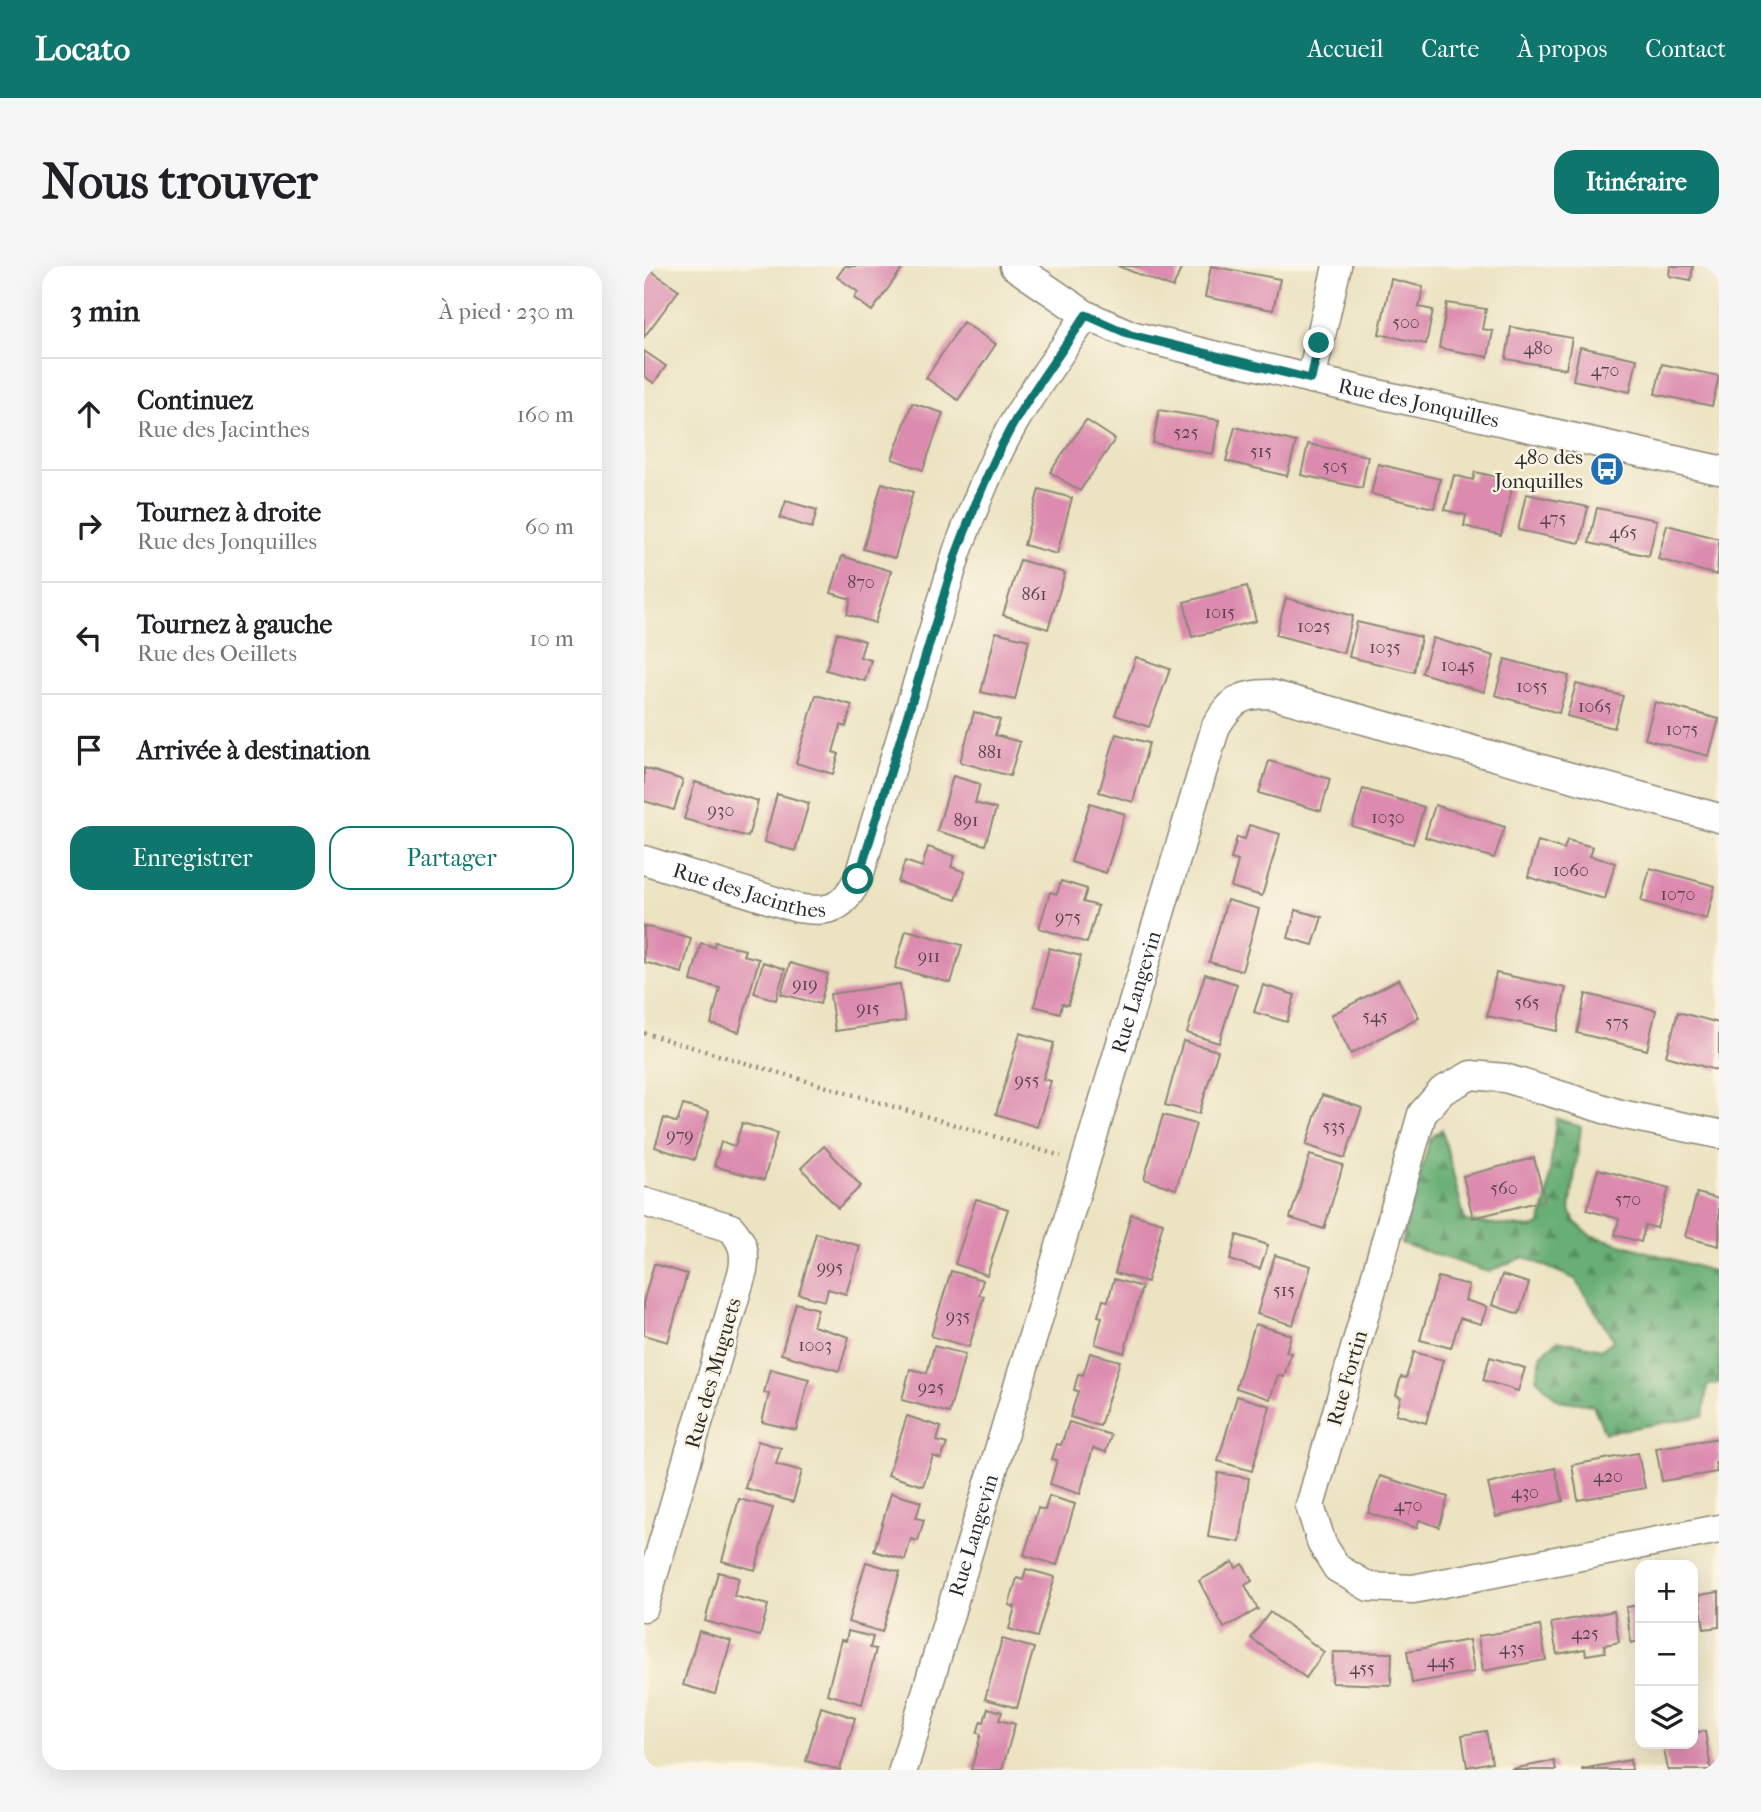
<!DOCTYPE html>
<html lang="fr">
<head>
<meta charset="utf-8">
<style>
	body { margin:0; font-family:"IM FELL French Canon",serif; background:#f6f6f6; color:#202124 }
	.controls { position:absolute; right:21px; bottom:21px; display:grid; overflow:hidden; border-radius:14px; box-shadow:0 7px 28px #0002 }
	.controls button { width:63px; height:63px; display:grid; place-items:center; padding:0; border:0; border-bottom:2px solid #e0e0e0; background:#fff; color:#202124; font:35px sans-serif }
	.stop { position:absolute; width:21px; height:21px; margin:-16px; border:5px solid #0f766e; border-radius:50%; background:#fff }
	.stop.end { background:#0f766e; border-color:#fff; box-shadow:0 2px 7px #0008 }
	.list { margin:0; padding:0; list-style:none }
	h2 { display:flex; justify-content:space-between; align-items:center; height:91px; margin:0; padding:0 28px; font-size:30px }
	h2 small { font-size:23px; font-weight:400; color:#757577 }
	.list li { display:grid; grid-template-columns:46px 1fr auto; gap:21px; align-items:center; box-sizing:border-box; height:112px; padding:0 28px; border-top:2px solid #e0e0e0 }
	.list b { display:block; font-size:26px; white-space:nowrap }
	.list p { margin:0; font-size:23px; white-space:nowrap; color:#757577 }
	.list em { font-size:23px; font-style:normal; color:#757577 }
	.actions { display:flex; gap:14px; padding:21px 28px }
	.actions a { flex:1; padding:16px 0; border:2px solid #0f766e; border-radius:21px; text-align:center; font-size:24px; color:#0f766e }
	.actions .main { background:#0f766e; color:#fff }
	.icon { flex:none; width:38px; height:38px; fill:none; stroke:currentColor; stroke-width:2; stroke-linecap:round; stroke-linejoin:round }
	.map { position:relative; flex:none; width:1075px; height:1504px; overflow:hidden; border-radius:21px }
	header { display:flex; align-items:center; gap:42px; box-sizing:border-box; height:98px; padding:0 35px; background:#0f766e; color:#fff }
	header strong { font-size:33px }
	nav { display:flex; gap:38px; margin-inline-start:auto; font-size:24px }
	.intro { display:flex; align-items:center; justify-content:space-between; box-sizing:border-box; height:168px; padding:0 42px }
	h1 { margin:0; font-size:49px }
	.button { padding:18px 32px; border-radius:21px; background:#0f766e; color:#fff; font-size:24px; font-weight:700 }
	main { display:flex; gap:42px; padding:0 42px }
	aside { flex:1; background:#fff; border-radius:21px; box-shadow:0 7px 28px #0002 }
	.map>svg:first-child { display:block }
</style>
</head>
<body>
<header>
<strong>Locato</strong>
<nav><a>Accueil</a><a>Carte</a><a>À propos</a><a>Contact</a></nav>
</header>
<div class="intro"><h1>Nous trouver</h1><a class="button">Itinéraire</a></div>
<main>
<aside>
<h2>3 min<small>À pied · 230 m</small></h2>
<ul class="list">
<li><svg class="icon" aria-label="ahead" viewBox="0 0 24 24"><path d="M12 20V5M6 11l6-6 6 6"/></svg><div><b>Continuez</b><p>Rue des Jacinthes</p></div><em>160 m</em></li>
<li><svg class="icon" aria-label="right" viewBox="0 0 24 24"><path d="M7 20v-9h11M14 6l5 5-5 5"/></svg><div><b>Tournez à droite</b><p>Rue des Jonquilles</p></div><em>60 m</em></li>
<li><svg class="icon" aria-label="left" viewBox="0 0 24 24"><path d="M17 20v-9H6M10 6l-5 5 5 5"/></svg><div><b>Tournez à gauche</b><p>Rue des Oeillets</p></div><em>10 m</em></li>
<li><svg class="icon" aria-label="arrive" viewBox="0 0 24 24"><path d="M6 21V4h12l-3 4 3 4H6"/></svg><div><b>Arrivée à destination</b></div></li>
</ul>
<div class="actions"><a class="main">Enregistrer</a><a>Partager</a></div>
</aside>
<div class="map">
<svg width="1075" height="1504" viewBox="0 0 1075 1504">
	<defs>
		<pattern id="forest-firs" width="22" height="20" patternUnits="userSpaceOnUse" patternTransform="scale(1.75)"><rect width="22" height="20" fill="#67ae74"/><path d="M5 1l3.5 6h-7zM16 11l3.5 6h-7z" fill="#558e5f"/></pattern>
	</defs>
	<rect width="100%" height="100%" fill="#fcf5e5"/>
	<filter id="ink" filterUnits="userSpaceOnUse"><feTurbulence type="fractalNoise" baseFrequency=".0143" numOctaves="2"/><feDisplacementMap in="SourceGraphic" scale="14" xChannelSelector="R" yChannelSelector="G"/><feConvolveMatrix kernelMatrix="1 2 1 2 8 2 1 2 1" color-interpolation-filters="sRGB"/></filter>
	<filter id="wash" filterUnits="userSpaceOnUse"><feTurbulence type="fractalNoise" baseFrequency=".00686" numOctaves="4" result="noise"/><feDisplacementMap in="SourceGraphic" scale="28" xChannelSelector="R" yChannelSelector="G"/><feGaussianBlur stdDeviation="1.57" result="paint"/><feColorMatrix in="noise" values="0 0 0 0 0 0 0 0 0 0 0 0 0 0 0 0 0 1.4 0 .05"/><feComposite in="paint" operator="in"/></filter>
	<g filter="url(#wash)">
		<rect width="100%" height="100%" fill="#ece3c2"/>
		<path fill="url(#forest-firs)" stroke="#496c50" stroke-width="2" d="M912,852L937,861L926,944L931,956L946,969L1075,1007V1117L1063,1120L1059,1150L961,1167L949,1139L914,1134L892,1112L898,1088L914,1074L958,1083L970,1074L931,1013L880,991L844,1006L757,977L786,873L798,863L821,955L888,962L896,959L903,933Z"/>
		<g id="blocks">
			<g fill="#dc8baf">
				<path d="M0,0L35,24L0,71Z"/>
				<path d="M201,0H260L228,45L210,32L214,26L193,11Z"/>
				<path d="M474,0H538L529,22Z"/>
				<path d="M567,0L636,13L629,44L561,31Z"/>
				<path d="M1026,0H1049L1047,14L1025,10Z"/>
				<path d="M747,13L779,21L775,41L789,44L782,78L735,68Z"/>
				<path d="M803,37L842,43L838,63L849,65L844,91L795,82Z"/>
				<path d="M319,56L352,78L314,134L282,112Z"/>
				<path d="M867,61L928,72L922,103L862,93Z"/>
				<path d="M936,81L993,93L986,126L929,114Z"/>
				<path d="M0,85L22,100L10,117L0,110Z"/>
				<path d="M1018,98L1075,110L1068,140L1011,128Z"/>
				<path d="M268,137L299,147L279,204L248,193Z"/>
				<path d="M515,144L575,154L569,188L509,177Z"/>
				<path d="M442,154L471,173L436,225L406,206Z"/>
				<path d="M591,161L652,176L643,210L582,195Z"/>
				<path d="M664,178L724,190L718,222L657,209Z"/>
				<path d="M734,198L796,213L790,242L727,228Z"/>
				<path d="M831,206L857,212L855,220L868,223L857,269L820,260L822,249L801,244L810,209L829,214Z"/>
				<path d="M238,217L269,226L251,292L219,283Z"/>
				<path d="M395,223L428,232L413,288L380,279Z"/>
				<path d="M882,228L944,241L936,277L874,264Z"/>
				<path d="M142,235L173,244L168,262L136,252Z"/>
				<path d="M953,242L1013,254L1005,290L945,277Z"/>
				<path d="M1023,259L1075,273L1073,309L1014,293Z"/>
				<path d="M198,290L247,305L231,357L203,348L207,333L187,327Z"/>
				<path d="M376,294L421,307L404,363L359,349Z"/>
				<path d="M603,320L612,355L548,371L540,336Z"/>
				<path d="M642,332L709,350L699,387L632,369Z"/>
				<path d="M713,356L777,371L770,406L705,391Z"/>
				<path d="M352,366L385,374L371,434L337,426Z"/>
				<path d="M193,367L221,375L216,391L227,394L221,415L182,404Z"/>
				<path d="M789,372L850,390L840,426L778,407Z"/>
				<path d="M492,391L526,403L505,461L471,449Z"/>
				<path d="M861,393L925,410L915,447L851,429Z"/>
				<path d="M932,418L979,430L970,462L923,450Z"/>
				<path d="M172,429L208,439L202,461L197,459L189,486L195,488L189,508L152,497Z"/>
				<path d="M1011,436L1075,453L1065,490L1001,473Z"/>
				<path d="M330,446L356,454L351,469L376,476L366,510L316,496Z"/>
				<path d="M472,468L505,477L489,536L455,526Z"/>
				<path d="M625,495L686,513L677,545L615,527Z"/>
				<path d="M0,502L39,514L30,544L0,535Z"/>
				<path d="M309,510L336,518L331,537L352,543L341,579L293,565Z"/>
				<path d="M51,516L114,535L104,571L40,553Z"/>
				<path d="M719,523L780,541L769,578L708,560Z"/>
				<path d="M133,528L165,537L151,585L120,576Z"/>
				<path d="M446,537L481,548L462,607L427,596Z"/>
				<path d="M791,539L861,561L850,592L781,571Z"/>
				<path d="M605,559L636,568L618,630L587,621L594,595L587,593L593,571L601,573Z"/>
				<path d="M923,574L949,581L946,590L971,597L961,633L884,611L894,575L920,583Z"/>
				<path d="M284,581L311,590L307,601L321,606L312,634L254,616L261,595L278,601Z"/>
				<path d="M1006,602L1071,620L1063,653L997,635Z"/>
				<path d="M417,615L443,623L439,636L454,640L443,677L395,662L406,626L413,628Z"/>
				<path d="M583,634L615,643L598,705L565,696Z"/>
				<path d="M652,644L678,651L669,679L644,672Z"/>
				<path d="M0,660L47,672L38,707L0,696Z"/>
				<path d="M262,664L318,679L307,717L251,702Z"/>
				<path d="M71,676L101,684L99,689L115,693L95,766L67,758L76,722L47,715L57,677L70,681Z"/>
				<path d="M405,682L437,690L424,739L418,738L416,747L390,740Z"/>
				<path d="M119,696L141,703L132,734L110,727Z"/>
				<path d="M146,697L184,708L176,738L137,728Z"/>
				<path d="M852,707L922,722L913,765L843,750Z"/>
				<path d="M561,708L593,718L575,777L543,767Z"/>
				<path d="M755,713L775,751L707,788L687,749Z"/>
				<path d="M256,718L261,755L191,765L186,728Z"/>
				<path d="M619,719L651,729L643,756L610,746Z"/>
				<path d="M942,728L1012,744L1003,784L933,767Z"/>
				<path d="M1034,746L1075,757V805L1022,790Z"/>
				<path d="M376,767L410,777L399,813L407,815L393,861L352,848Z"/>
				<path d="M539,775L574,785L555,848L521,839Z"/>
				<path d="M678,829L718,842L701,892L662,879Z"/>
				<path d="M39,839L65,846L50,894L11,881L20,852L33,857Z"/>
				<path d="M519,849L552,858L532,923L500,913Z"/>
				<path d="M98,857L133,867L120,914L70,900L77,876L91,880Z"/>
				<path d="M180,880L217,920L194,942L157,902Z"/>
				<path d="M666,889L699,899L680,963L646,952Z"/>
				<path d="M890,892L901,934L829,952L819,910Z"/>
				<path d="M954,903L1025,922L1013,962L1001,959L997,976L971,969L975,953L943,944Z"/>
				<path d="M1053,927L1075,933V980L1041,971Z"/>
				<path d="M332,933L364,943L343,1009L311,998Z"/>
				<path d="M487,948L519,957L503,1016L471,1007Z"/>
				<path d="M172,967L216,980L202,1028L184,1023L181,1035L155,1028Z"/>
				<path d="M593,969L624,979L616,1003L586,994Z"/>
				<path d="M631,989L667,1000L649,1059L613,1048Z"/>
				<path d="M10,998L43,1008L24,1076L0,1069V1033Z"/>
				<path d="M307,1005L339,1014L335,1029L340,1030L325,1081L287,1070Z"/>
				<path d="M858,1009L885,1017L875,1048L848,1039Z"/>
				<path d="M794,1011L825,1019L821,1034L843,1041L837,1058L816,1052L807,1082L776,1074Z"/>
				<path d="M470,1013L498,1021L480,1087L451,1078L458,1051L454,1050L459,1034L464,1035Z"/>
				<path d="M152,1037L174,1043L169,1060L205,1071L195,1105L137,1088Z"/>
				<path d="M611,1058L647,1069L642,1086L647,1087L640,1111L634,1109L626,1133L592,1122Z"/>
				<path d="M290,1080L321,1088L305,1147L258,1134L266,1103L283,1107Z"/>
				<path d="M770,1086L799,1094L782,1157L752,1148L757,1131L752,1129L757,1111L762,1112Z"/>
				<path d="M446,1087L476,1095L456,1160L426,1151L434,1125L430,1124L434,1108L439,1109Z"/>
				<path d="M846,1091L881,1102L874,1125L839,1114Z"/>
				<path d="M126,1103L165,1113L152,1164L118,1156L125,1128L120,1127Z"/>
				<path d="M593,1130L626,1140L608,1205L574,1195Z"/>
				<path d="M263,1150L297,1161L293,1175L303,1178L297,1193L289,1190L279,1220L244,1209Z"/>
				<path d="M425,1156L467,1169L462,1186L449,1182L436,1228L406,1218L413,1194L408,1193L413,1178L417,1179Z"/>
				<path d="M1075,1172V1195L1071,1196L1073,1206L1018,1215L1012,1182Z"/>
				<path d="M114,1175L137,1182L132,1198L158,1205L149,1236L101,1222Z"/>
				<path d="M994,1187L1001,1222L934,1234L928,1199Z"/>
				<path d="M911,1202L919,1235L852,1251L844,1218Z"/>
				<path d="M574,1207L605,1212L596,1276L564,1271Z"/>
				<path d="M736,1210L804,1231L795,1261L775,1254L773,1262L724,1247Z"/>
				<path d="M247,1227L277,1236L272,1252L280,1254L274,1275L267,1273L261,1294L230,1285Z"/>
				<path d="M405,1230L431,1238L413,1299L380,1289L394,1242L401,1244Z"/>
				<path d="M95,1233L129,1242L111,1304L78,1295Z"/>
				<path d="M222,1296L256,1306L238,1366L204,1356Z"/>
				<path d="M589,1296L592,1302L599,1298L608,1315L601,1319L614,1343L580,1362L555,1315Z"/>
				<path d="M382,1303L411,1311L393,1371L365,1363L371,1341L365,1339L373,1312L379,1314Z"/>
				<path d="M74,1306L95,1312L90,1330L124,1339L116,1370L61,1355Z"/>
				<path d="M1075,1326V1361L1060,1363L1055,1329Z"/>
				<path d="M996,1339V1375L987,1377L982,1341Z"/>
				<path d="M970,1345L975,1376L960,1379L961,1386L942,1389L941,1383L913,1388L907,1357Z"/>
				<path d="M626,1346L680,1386L662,1412L607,1372Z"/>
				<path d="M896,1360L902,1394L839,1405L834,1370Z"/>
				<path d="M55,1365L87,1375L71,1428L39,1419Z"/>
				<path d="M204,1365L229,1371L226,1382L232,1383L218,1438L183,1428L197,1374L202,1375Z"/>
				<path d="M358,1373L390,1382L373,1442L341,1433Z"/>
				<path d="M825,1374L830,1406L768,1417L763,1385Z"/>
				<path d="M689,1386L748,1387L747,1419L688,1417Z"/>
				<path d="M177,1441L211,1452L196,1504L162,1495Z"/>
				<path d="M344,1442L358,1446L355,1454L371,1458L358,1504H327L337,1468L333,1467L337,1455L340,1456Z"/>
				<path d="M842,1465L848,1496L823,1501L818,1469Z"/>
				<path d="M1061,1465L1067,1504H1024L1019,1478H1049V1467Z"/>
				<path d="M986,1494L988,1504H938V1503Z"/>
				<path d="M910,1495L912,1504H869L868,1503Z"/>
			</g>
		</g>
	</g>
	<g filter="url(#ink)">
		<use href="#blocks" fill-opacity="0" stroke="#8c8776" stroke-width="2"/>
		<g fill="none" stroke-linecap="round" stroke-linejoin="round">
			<g stroke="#8c8776" stroke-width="31">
				<g id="minor">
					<path id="s1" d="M370,0L442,49L487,69L667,113L1075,204"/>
					<path d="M667,113L693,0"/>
					<path id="s2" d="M0,594L153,642C187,647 198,643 214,613L313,286C331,239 349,191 375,148C396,114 420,82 442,49"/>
					<path d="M1075,868L976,848L861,812L827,809L798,825L778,848L666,1240L678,1278L693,1302L725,1321L769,1323L1075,1263"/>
					<path d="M0,936L87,962C99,976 102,986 99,1004L0,1341"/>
					<path id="s3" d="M259,1504L572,460C588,435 595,428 626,428L1075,552"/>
				</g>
			</g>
			<path stroke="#8c8776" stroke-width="4.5" stroke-dasharray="2 5" stroke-linecap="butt" d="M0,767L417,890"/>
			<use href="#minor" stroke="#fff" stroke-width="28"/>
		</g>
	</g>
	<g fill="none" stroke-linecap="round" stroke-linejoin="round" filter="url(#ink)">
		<path stroke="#0f766e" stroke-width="9" d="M214,613L313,286C331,239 349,191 375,148C396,114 420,82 442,49L487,69L667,113L675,77"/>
	</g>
	<defs>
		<g id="bus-disc" transform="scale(1.75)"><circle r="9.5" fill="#1f6fb2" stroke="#fcf5e5"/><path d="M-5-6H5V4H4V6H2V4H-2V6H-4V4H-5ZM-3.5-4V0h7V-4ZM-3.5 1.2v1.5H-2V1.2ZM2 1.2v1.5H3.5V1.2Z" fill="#fff"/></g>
	</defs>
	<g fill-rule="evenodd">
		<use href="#bus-disc" x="963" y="203"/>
	</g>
	<g text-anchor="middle" stroke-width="5" stroke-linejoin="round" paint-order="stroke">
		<g font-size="18" fill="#57434c">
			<text x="762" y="62">500</text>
			<text x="894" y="88">480</text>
			<text x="961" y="110">470</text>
			<text x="542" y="172">525</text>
			<text x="617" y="191">515</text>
			<text x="691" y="206">505</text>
			<text x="909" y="258">475</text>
			<text x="979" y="272">465</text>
			<text x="217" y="322">870</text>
			<text x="390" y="334">861</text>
			<text x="576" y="352">1015</text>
			<text x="670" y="366">1025</text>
			<text x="741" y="387">1035</text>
			<text x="814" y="405">1045</text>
			<text x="888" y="426">1055</text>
			<text x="951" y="446">1065</text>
			<text x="1038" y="469">1075</text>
			<text x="346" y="492">881</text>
			<text x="77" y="550">930</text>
			<text x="744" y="557">1030</text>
			<text x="322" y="560">891</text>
			<text x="927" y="610">1060</text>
			<text x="1034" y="634">1070</text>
			<text x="424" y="657">975</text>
			<text x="285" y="696">911</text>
			<text x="161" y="724">919</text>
			<text x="883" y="742">565</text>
			<text x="224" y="748">915</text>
			<text x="731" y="756">545</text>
			<text x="973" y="762">575</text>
			<text x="383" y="820">955</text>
			<text x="690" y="866">535</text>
			<text x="36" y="875">979</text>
			<text x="860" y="928">560</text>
			<text x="984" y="939">570</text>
			<text x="186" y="1007">995</text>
			<text x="640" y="1030">515</text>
			<text x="314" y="1056">935</text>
			<text x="171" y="1085">1003</text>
			<text x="287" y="1127">925</text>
			<text x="964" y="1216">420</text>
			<text x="881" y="1232">430</text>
			<text x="764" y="1245">470</text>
			<text x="941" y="1373">425</text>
			<text x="868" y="1388">435</text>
			<text x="797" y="1401">445</text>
			<text x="718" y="1408">455</text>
		</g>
		<g font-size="21" fill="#2b2b2b" stroke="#fcf5e5">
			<text dy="7" stroke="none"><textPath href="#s1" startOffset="432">Rue des Jonquilles</textPath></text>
			<text dy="7" stroke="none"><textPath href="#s2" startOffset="110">Rue des Jacinthes</textPath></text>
			<text dy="7" stroke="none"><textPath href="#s3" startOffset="812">Rue Langevin</textPath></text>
			<text transform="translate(69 1107) rotate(-74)" y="7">Rue des Muguets</text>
			<text transform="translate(703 1112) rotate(-74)" y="7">Rue Fortin</text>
			<text dy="7" stroke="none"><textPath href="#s3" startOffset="245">Rue Langevin</textPath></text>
		</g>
		<g font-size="21" fill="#2b2b2b" stroke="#fcf5e5" text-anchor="end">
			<text x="939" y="198">480 des<tspan x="939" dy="24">Jonquilles</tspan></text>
		</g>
	</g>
</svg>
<div class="controls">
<button>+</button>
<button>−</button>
<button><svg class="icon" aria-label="layers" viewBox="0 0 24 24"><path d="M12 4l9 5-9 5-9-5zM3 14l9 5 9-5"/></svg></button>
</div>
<div class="stop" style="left:214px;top:613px"></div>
<div class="stop end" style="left:675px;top:77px"></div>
</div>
</main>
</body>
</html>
